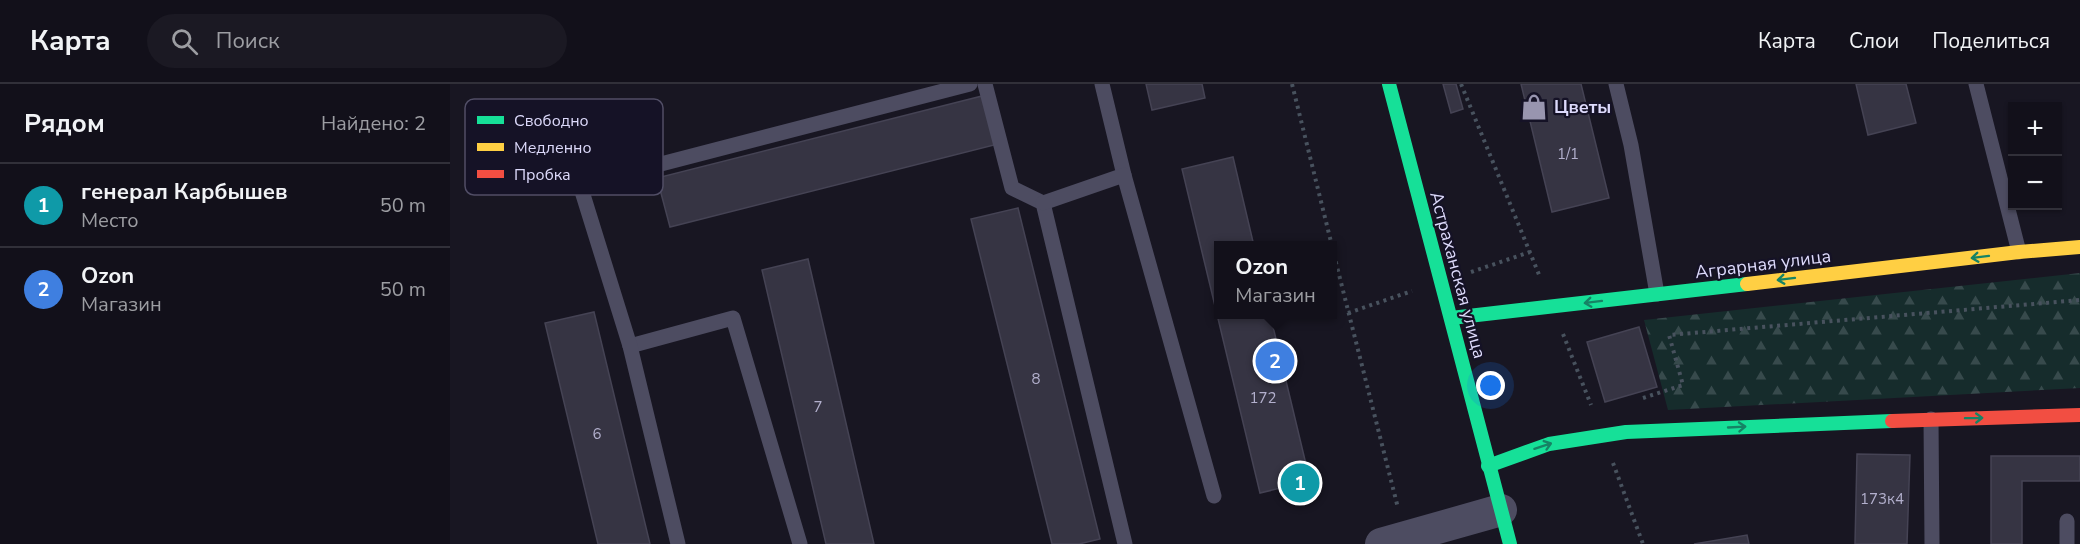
<!DOCTYPE html>
<html lang="ru">
<head>
<meta charset="utf-8">
<style>
	body { margin:0; font-family:"Nunito Sans",sans-serif; background:#1b1923; color:#f1f3f6 }
	.controls { position:absolute; right:18px; top:18px; display:grid; overflow:hidden; border-radius:0px; box-shadow:0 2px 4px #0004 }
	.controls button { width:54px; height:54px; display:grid; place-items:center; padding:0; border:0; border-bottom:2px solid #313039; background:#12101a; color:#f1f3f6; font:30px sans-serif }
	.you { position:absolute; left:1041px; top:302px; width:21px; height:21px; margin:-15px; border:4px solid #fff; border-radius:50%; background:#1a73e8; box-shadow:0 0 0 9px #1a73e833 }
	.badge { display:grid; place-items:center; width:39px; height:39px; border-radius:50%; background:#7c3aed; color:#fff; font-size:20px; font-weight:700 }
	.pin { position:absolute; translate:-50% -50%; border:3px solid #fff; box-shadow:0 2px 6px #0006 }
	.popup { position:absolute; left:764px; top:157px; width:123px; height:78px; box-sizing:border-box; display:grid; place-content:center; border-radius:0px; background:#12101a; filter:drop-shadow(0 2px 4px #0005); font-size:20px; white-space:nowrap; color:#9c9da2 }
	.popup b { font-size:22px; color:#f1f3f6 }
	.popup::after { content:''; position:absolute; left:50%; top:100%; margin-left:-12px; border:12px solid transparent; border-top-color:#12101a }
	.list { margin:0; padding:0; list-style:none }
	h2 { display:flex; justify-content:space-between; align-items:center; height:78px; margin:0; padding:0 24px; font-size:26px }
	h2 small { font-size:20px; font-weight:400; color:#9c9da2 }
	.list li { display:grid; grid-template-columns:39px 1fr auto; gap:18px; align-items:center; box-sizing:border-box; height:84px; padding:0 24px; border-top:2px solid #313039 }
	.list b { display:block; font-size:22px; white-space:nowrap }
	.list p { margin:0; font-size:20px; white-space:nowrap; color:#9c9da2 }
	.list em { font-size:20px; font-style:normal; color:#9c9da2 }
	.icon { flex:none; width:33px; height:33px; fill:none; stroke:currentColor; stroke-width:2; stroke-linecap:round; stroke-linejoin:round }
	.map { position:relative; flex:none; width:1630px; height:460px; overflow:hidden }
	header { display:flex; align-items:center; gap:36px; box-sizing:border-box; height:84px; padding:0 30px; background:#12101a; border-bottom:2px solid #313039 }
	header strong { font-size:28px }
	nav { display:flex; gap:33px; margin-inline-start:auto; font-size:21px }
	.search { width:420px; height:54px; background:#1b1923; display:flex; align-items:center; gap:15px; box-sizing:border-box; padding:0 21px; border-radius:33px; color:#9c9da2; font-size:22px }
	main { display:flex }
	aside { flex:1; background:#12101a }
	.map>svg:first-child { display:block }
</style>
</head>
<body>
<header>
<strong>Карта</strong>
<div class="search"><svg class="icon" aria-label="search" viewBox="0 0 24 24"><circle cx="10" cy="10" r="6"/><path d="M15 15l6 6"/></svg>Поиск</div>
<nav><a>Карта</a><a>Слои</a><a>Поделиться</a></nav>
</header>
<main>
<aside>
<h2>Рядом<small>Найдено: 2</small></h2>
<ul class="list">
<li><span class="badge" style="background:#0f9aa8">1</span><div><b>генерал Карбышев</b><p>Место</p></div><em>50 m</em></li>
<li><span class="badge" style="background:#3f7fe0">2</span><div><b>Ozon</b><p>Магазин</p></div><em>50 m</em></li>
</ul>
</aside>
<div class="map">
<svg width="1630" height="460" viewBox="0 0 1630 460">
	<defs>
		<pattern id="forest-firs" width="22" height="20" patternUnits="userSpaceOnUse" patternTransform="scale(1.5)"><rect width="22" height="20" fill="#162c2c"/><path d="M5 1l3.5 6h-7zM16 11l3.5 6h-7z" fill="#374a4c"/></pattern>
	</defs>
	<rect width="100%" height="100%" fill="#181622"/>
	<path fill="url(#forest-firs)" d="M1630,189V304L1218,326L1194,236Z"/>
	<g fill="#363443" stroke="#454354" stroke-width="1.5">
		<path d="M696,0H752L755,14L702,26Z"/>
		<path d="M993,0H1006L1013,25L1001,29Z"/>
		<path d="M1071,0H1131L1159,114L1102,128Z"/>
		<path d="M1406,0H1456L1466,39L1418,51Z"/>
		<path d="M536,11L548,60L220,143L207,94Z"/>
		<path d="M783,73L804,162H768V230H820L860,397L810,409L732,85Z"/>
		<path d="M568,124L650,455L629,460H602L521,135Z"/>
		<path d="M358,175L424,460H376L312,186Z"/>
		<path d="M144,228L200,460H148L95,239Z"/>
		<path d="M1189,243L1207,303L1155,318L1137,258Z"/>
		<path d="M1407,370L1460,371L1457,460H1405Z"/>
		<path d="M1541,372H1630V397H1572V460H1541Z"/>
		<path d="M1297,451L1299,460H1244Z"/>
	</g>
	<g fill="none" stroke-linecap="round" stroke-linejoin="round">
		<g stroke="#48525e" stroke-width="4" stroke-dasharray="3 4.5" stroke-linecap="butt">
			<path d="M842,0L882,162"/>
			<path d="M1011,0L1090,193"/>
			<path d="M882,163L948,424"/>
			<path d="M1021,188L1080,168"/>
			<path d="M898,229L962,207"/>
			<path d="M1113,250L1141,321"/>
			<path d="M1193,314L1233,301L1219,251L1630,216"/>
			<path d="M1163,379L1193,460"/>
		</g>
		<g stroke="#4d4c61" stroke-width="15">
			<path d="M535,0L562,104L593,119L675,460"/>
			<path d="M652,0L674,91"/>
			<path d="M1166,0L1181,61L1207,210"/>
			<path d="M1526,0L1569,168"/>
			<path d="M593,119L674,91L764,412"/>
			<path d="M180,262L283,234L350,460"/>
			<path d="M1481,335L1482,460"/>
			<path d="M1617,437V460"/>
			<path d="M228,460L180,262L130,101L520,0"/>
		</g>
		<path stroke="#4d4c61" stroke-width="32" d="M931,460L1051,426"/>
		<g stroke="#16e098" stroke-width="14">
			<path d="M939,0L1060,460"/>
			<path d="M1001,234L1297,200"/>
			<path d="M1038,382L1099,360L1176,348L1442,337"/>
		</g>
		<path stroke="#ffcf43" stroke-width="14" d="M1297,200L1569,168L1630,163"/>
		<path stroke="#f24e42" stroke-width="14" d="M1442,337L1630,331"/>
	</g>
	<defs><path id="oneway-shaft" d="M-6 0H5M1.5-3L5.5 0L1.5 3" fill="none" stroke-width="1.6" stroke-linecap="round" stroke-linejoin="round" transform="scale(1.5)"/></defs>
	<g stroke="#168365">
		<use href="#oneway-shaft" transform="translate(1530 173) rotate(173)"/>
		<use href="#oneway-shaft" transform="translate(1336 195) rotate(173)"/>
		<use href="#oneway-shaft" transform="translate(1143 218) rotate(173)"/>
		<use href="#oneway-shaft" transform="translate(1524 334) rotate(-1)"/>
		<use href="#oneway-shaft" transform="translate(1287 343) rotate(-3)"/>
		<use href="#oneway-shaft" transform="translate(1093 362) rotate(-18)"/>
	</g>
	<defs>
		<g id="shop-bare" transform="scale(2.07)"><path d="M-5-2.5h2.3a2.7 3.5 0 0 1 5.4 0H5L5.5 6h-11ZM-1.5-2.5h3a1.5 2.3 0 0 0-3 0Z" fill="#9895af" stroke="#151226" stroke-width="2.5" paint-order="stroke"/></g>
	</defs>
	<g fill-rule="evenodd">
		<use href="#shop-bare" x="1084" y="23"/>
	</g>
	<g text-anchor="middle" stroke-width="4.5" stroke-linejoin="round" paint-order="stroke">
		<g font-size="15" fill="#b3b0cd">
			<text x="1118" y="75">1/1</text>
			<text x="586" y="300">8</text>
			<text x="813" y="319">172</text>
			<text x="368" y="328">7</text>
			<text x="147" y="355">6</text>
			<text x="1432" y="420">173к4</text>
		</g>
		<g font-size="18" font-weight="bold" fill="#dddafb" stroke="#151226" text-anchor="start">
			<text x="1104" y="29">Цветы</text>
		</g>
		<g font-size="18" fill="#dddafb" stroke="#151226">
			<text transform="translate(1313 180) rotate(-7)" y="6">Аграрная улица</text>
			<text transform="translate(1008 191) rotate(75)" y="6">Астраханская улица</text>
		</g>
	</g>
	<rect x="15" y="15" width="198" height="96" rx="9" fill="#151226" stroke="#514e66" stroke-width="1.5"/>
	<rect x="27" y="32" width="27" height="8" fill="#16e098"/>
	<rect x="27" y="59" width="27" height="8" fill="#ffcf43"/>
	<rect x="27" y="86" width="27" height="8" fill="#f24e42"/>
	<g font-size="16" fill="#dddafb">
		<text x="64" y="42">Свободно</text>
		<text x="64" y="69">Медленно</text>
		<text x="64" y="96">Пробка</text>
	</g>
</svg>
<div class="controls">
<button>+</button>
<button>−</button>
</div>
<div class="you"></div>
<div class="pin badge" style="left:850px;top:399px;background:#0f9aa8">1</div>
<div class="pin badge" style="left:825px;top:277px;background:#3f7fe0">2</div>
<div class="popup"><b>Ozon</b>Магазин</div>
</div>
</main>
</body>
</html>
